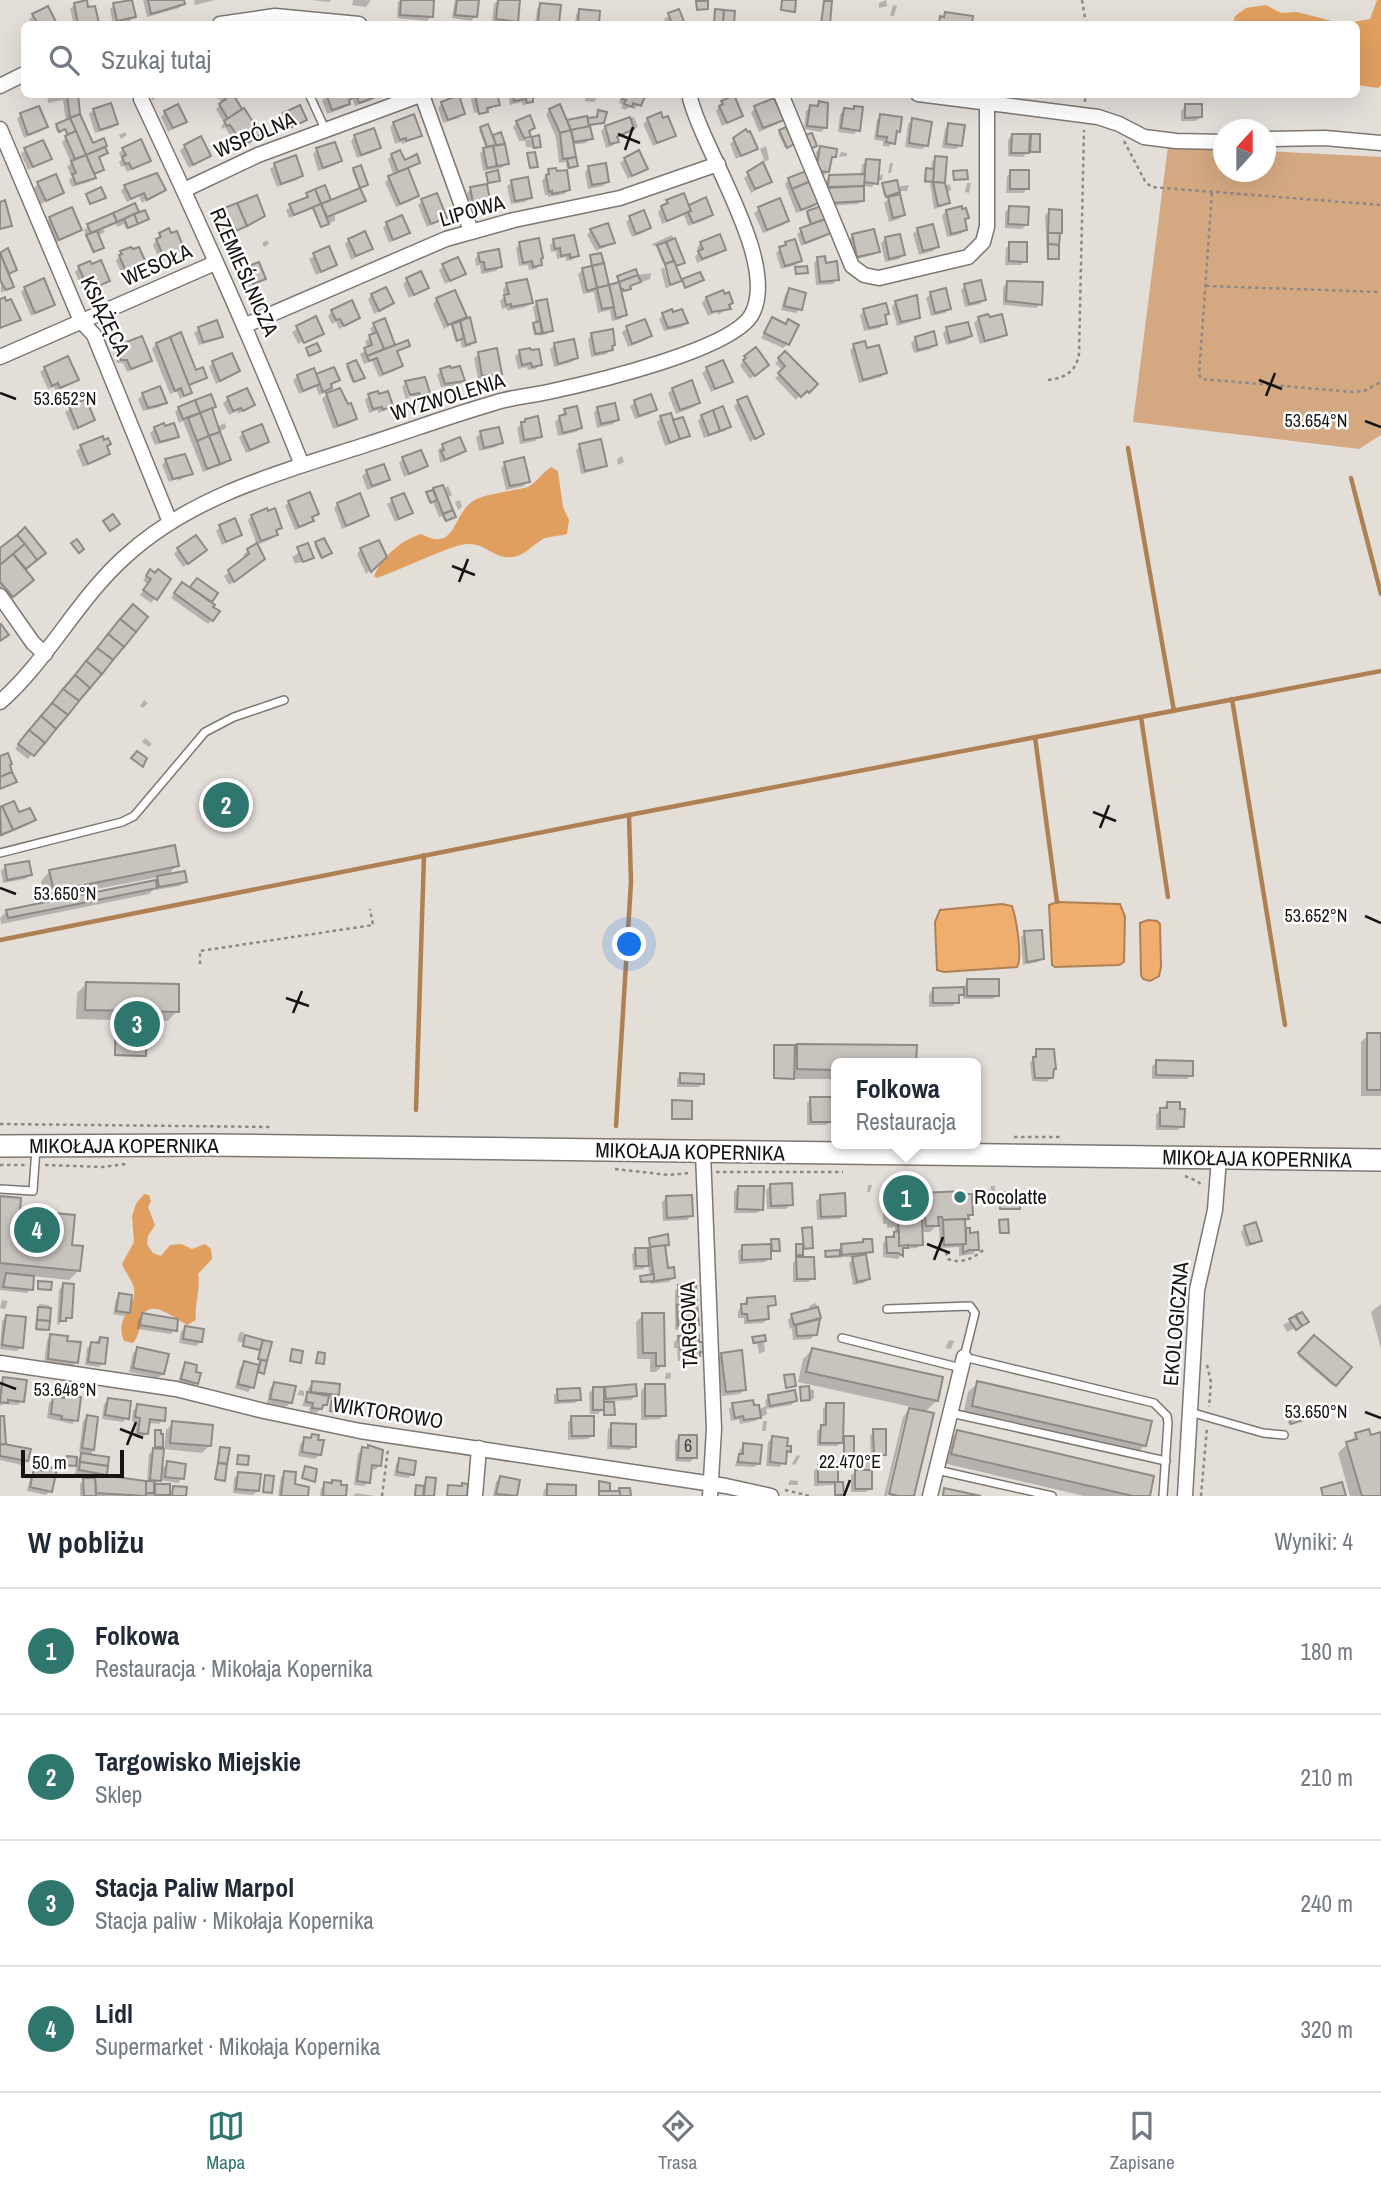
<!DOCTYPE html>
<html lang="pl">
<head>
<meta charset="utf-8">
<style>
	body { margin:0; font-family:"Archivo Narrow",sans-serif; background:#f6f6f7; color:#1f2937 }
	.compass { position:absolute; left:1213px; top:119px; width:63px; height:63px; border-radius:50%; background:#fff; box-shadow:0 7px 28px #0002; rotate:21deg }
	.scale { position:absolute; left:21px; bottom:18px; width:103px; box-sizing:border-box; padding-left:7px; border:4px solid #161412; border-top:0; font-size:19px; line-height:24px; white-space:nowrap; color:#161412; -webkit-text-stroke:5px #fff; paint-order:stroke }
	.you { position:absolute; left:630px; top:945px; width:24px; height:24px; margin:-18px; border:5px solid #fff; border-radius:50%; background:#1a73e8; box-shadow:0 0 0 10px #1a73e833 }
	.badge { display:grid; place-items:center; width:46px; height:46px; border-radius:50%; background:#2e766e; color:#fff; font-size:23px; font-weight:700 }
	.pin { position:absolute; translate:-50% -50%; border:4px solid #fff; box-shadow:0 2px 7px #0006 }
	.popup { position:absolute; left:831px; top:1058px; width:150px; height:91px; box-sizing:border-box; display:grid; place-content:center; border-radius:10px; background:#fff; filter:drop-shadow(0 2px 5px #0005); font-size:23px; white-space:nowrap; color:#747a83 }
	.popup b { font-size:26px; color:#1f2937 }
	.popup::after { content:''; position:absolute; left:50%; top:100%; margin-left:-14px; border:14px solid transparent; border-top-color:#fff }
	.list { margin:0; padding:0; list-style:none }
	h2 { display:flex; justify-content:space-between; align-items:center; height:91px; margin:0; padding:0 28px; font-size:30px }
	h2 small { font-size:23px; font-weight:400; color:#747a83 }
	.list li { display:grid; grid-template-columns:46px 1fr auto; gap:21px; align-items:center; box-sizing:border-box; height:126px; padding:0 28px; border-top:2px solid #e0e1e3 }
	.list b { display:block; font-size:26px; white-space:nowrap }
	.list p { margin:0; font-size:23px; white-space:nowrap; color:#747a83 }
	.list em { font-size:23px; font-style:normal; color:#747a83 }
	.icon { flex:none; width:38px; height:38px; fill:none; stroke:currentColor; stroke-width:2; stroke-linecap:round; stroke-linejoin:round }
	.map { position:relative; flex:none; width:1381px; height:1496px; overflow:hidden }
	.search { position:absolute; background:#fff; box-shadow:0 7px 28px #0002; left:21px; right:21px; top:21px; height:77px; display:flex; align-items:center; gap:18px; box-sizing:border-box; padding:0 24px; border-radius:10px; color:#747a83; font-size:26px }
	.sheet { height:595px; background:#fff }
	nav { display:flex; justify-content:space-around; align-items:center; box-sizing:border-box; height:98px; border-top:2px solid #e0e1e3; background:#fff; font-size:19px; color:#747a83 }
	nav a { display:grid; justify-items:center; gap:4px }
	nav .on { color:#2e766e }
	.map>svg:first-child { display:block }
</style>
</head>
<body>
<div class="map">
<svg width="1381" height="1496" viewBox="0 0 1381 1496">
	<rect width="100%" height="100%" fill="#e4ded9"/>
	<path fill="#d4a982" d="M1168,146L1223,149L1224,172H1266V151L1381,157V435L1359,449L1133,422Z"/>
	<g fill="#e09f5f">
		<path d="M1377,0H1381V85L1378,88L1357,85L1356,24H1233L1235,16L1246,8L1266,5L1281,13L1297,12L1343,24L1370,19Z"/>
		<path d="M551,467L558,471L563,507L569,520L567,534C560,536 552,536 545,538C534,543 525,556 513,557C491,560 484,537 457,546C429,555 405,568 377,578L374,576C382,557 401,540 421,534C456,553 452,515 473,501C484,494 513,491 528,487C537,482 542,473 551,467Z"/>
		<path d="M144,1194L149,1195L151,1201L148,1207L155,1225L148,1236L147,1244L153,1253L161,1256L170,1245L181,1244L192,1249L205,1244L211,1249L212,1259L198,1274C201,1289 194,1304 196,1320L187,1325C176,1319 150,1298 143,1316C139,1327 140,1334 133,1343L124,1341C114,1317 137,1309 134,1289C133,1281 125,1272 122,1264L134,1242L132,1216L136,1204Z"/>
	</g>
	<g fill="#f0ae6e" stroke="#af8052" stroke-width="2">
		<path d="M1057,902L1120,904L1125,917L1124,962L1119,965L1055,967L1052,965L1049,905Z"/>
		<path d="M1002,904L1012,906C1016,918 1023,957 1017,967L944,972L937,970L935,922L940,910Z"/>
		<path d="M1148,920L1157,921L1160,924L1161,967L1159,976L1150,981L1143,979L1141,975L1140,923Z"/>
	</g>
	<g fill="#0003" fill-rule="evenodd">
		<path d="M143,0H183V4L179,8L147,17Z"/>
		<path d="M194,0H215L195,5Z"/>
		<path d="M311,0H331L329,2Z"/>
		<path d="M353,0H371L366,7L352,5Z"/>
		<path d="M400,0H432L431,16L427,21L397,18L398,2Z"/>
		<path d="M455,0H477L475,16L471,21L452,18Z"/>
		<path d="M499,0H514L516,21L512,24L492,23L494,4Z"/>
		<path d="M886,0L887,6L879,8V3Z"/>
		<path d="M75,4L87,9L97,23L74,24L70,9Z"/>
		<path d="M114,5L134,17L130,21L113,24L110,9Z"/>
		<path d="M541,5L559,7L557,24H535L537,9Z"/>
		<path d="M893,5L897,6L894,16H890Z"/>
		<path d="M580,10L598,13L597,24H575L576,15Z"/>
		<path d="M678,11L683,24H666L664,19Z"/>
		<path d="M946,14L971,17L970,24H926H936Z"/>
		<path d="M33,15L54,21L51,24H31L29,20Z"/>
		<path d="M47,94H76L79,114L92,145L103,147L105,153L98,159L102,170L93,176L89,182L72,187L69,180L72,177L67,167L71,163L62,142L67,137L64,129L57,132L55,127L66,122L63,100L48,103Z"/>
		<path d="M149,94H164L152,100Z"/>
		<path d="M235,94L232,97L259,134L239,149L225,127L223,129L221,127L224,123L216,109L222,104L217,95Z"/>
		<path d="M330,94H376V96L372,100L355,106L352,97L344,108L327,114L322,100Z"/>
		<path d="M470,94H495L498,104L483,114V111L474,113Z"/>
		<path d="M508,94H530L531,101L523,106L522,102L510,105Z"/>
		<path d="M576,94H599L594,102L585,101L586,97Z"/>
		<path d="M622,94H644L635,109L629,107L626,110L621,108L623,105L619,103Z"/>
		<path d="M722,102L741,115L722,126L716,111Z"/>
		<path d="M442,103L463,114L459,118L443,123L438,108Z"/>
		<path d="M819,103L825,128L821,132L804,129L806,111Z"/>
		<path d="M1185,106L1201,117L1196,121H1181V111Z"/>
		<path d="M755,108L782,119L777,124L759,132L751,112Z"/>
		<path d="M94,110L116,124L112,128L95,133L89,114Z"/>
		<path d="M550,110L566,122L596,118L599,112L603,122L589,127L591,138L586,143L572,145L576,166L574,168L567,169L566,162L559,163L556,138L546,114Z"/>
		<path d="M845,110L858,130L854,134L838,132L840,114Z"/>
		<path d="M165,112L185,121L168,132L161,117Z"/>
		<path d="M21,115L46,127L41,131L24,138L17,119Z"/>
		<path d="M284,115L305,120L285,131L280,119Z"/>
		<path d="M881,116L899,131L889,147L883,146V141L874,140L877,120Z"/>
		<path d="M634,117L638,127L616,138L617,142L612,146L606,148L601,131L605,127Z"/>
		<path d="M648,119L674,135L669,139L653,146L643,124Z"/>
		<path d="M913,120L927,145L922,149L905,147L908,124Z"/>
		<path d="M517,122L533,127L526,140L537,137L538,148L526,147L525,141H519L513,127Z"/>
		<path d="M394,123L420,135L415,139L402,144L401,142L395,144L390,127Z"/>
		<path d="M949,125L960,145L956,149L942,148L945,129Z"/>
		<path d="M481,129L492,138L500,134L507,163L502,168L483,171L480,153L486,149L479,130Z"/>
		<path d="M780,131L790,146L785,148L778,133Z"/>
		<path d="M125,132L127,135L121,139L119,135Z"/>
		<path d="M1012,135L1028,139L1031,136L1038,151L1027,153L1023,157L1008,156V140Z"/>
		<path d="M355,136L379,147L374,152L357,158L351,141Z"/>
		<path d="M734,140L755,148L736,159L730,144Z"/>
		<path d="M185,146L209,156L189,168L180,151Z"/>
		<path d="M766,146L769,159L765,162L760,149Z"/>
		<path d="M820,148L835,156L829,162L828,172L823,176L813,175L816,152Z"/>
		<path d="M123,149L148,160L127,172L124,166L121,167L119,162L122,159L119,153Z"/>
		<path d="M25,150L50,159L28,170L21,154Z"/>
		<path d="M317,150L340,161L335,165L318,171L313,154Z"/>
		<path d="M841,152L847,153V156L839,157Z"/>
		<path d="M392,155L404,162L418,163L406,170L417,196L413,200L396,207L385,182L393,174L388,159Z"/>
		<path d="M936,158L944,187L950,184L951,190L946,193L948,202L944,206L934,209L930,183H924L925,172L931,170L932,162Z"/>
		<path d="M625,159L646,168L628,179L620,163Z"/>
		<path d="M867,161L876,177L883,174L882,180L876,181L872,187L862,186V200L858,204L826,206L825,181L830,177L861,176L862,165Z"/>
		<path d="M890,163H893L891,173H888Z"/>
		<path d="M275,165L301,176L297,180L277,187L270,169Z"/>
		<path d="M589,167L607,182L603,186L588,189L585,172Z"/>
		<path d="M354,169L364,186L359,188L352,171Z"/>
		<path d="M549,171L569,190L564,194L548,197V195H545L542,181Z"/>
		<path d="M1011,172L1027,189L1023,193H1006L1007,176Z"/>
		<path d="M749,174L770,182L751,193L744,178Z"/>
		<path d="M789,179L817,202L813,207L796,213L785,184Z"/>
		<path d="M512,182L530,197L525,202L511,204L507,186Z"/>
		<path d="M967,183H971L969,193L965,192Z"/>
		<path d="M38,184L62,192L41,204L34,188Z"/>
		<path d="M883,185L898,189L901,186L909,185L907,191H899L892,197L903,215L899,219L889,222L884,203L893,194L884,196L882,187Z"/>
		<path d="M125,186L164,190L142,203L139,196L127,202L121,191Z"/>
		<path d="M471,189L489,205L485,209L470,212L467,193Z"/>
		<path d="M307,194L323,205L363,201L359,205L335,215V221L320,227L312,209L289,218L286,210L303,201Z"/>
		<path d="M705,200L711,214L707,219L688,226L684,215L662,224L658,212L667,201L688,207Z"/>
		<path d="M779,200L787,221L783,225L763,233L754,213L759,209Z"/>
		<path d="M422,201L445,217L427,227L418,205Z"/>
		<path d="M820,208L829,232L825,237L801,246L797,234L810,226L806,214Z"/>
		<path d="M1010,208L1027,224L1022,229L1005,228V212Z"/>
		<path d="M220,211L258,220L240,230L223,234L216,216Z"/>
		<path d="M946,211H961L967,217L963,221L965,230L961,234L947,237L942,216Z"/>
		<path d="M1050,211L1057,258L1056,260H1047L1045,215Z"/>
		<path d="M138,215L145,220L126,229L124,224L117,227L116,224L103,229L105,232L97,236L101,249L92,253L84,230L88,226Z"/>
		<path d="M50,218L80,229L75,234L55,243L46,223Z"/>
		<path d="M630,218L649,228L645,232L632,237L626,222Z"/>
		<path d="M387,223L408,232L389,243L383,228Z"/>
		<path d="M918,229L937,247L933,251L919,255L913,234Z"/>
		<path d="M591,230L612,242L608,246L596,251L587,235Z"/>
		<path d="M160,234L182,249L178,253L160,261L153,245Z"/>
		<path d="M672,235L683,262L675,268L680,281L672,286L666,260L663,264L656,246H653L652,244Z"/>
		<path d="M853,236L878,251L873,255L853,260L848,240Z"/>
		<path d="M885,239L903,255L899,259L885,262L881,243Z"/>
		<path d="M267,240L269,244L264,247L262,243Z"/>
		<path d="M349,240L371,248L351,260L345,244Z"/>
		<path d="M554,241L577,256L572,260L566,261V257L557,259L556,251L551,252L550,245Z"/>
		<path d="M701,243L724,249L719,254L697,263L695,256L699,253L697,248Z"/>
		<path d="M786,243L800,260L796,265L781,269L776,253Z"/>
		<path d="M520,244L539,260L540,265L536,269L529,270L528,265L519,266L516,248Z"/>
		<path d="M1010,244L1025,261L1021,265H1005L1006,248Z"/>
		<path d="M328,249L334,265L316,275L309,259Z"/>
		<path d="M7,250L15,270L8,276L12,286L1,293L0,253Z"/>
		<path d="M121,253L145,265L141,269L123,277L116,261Z"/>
		<path d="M479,254L500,267L496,271L481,274L480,265L476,266L475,259Z"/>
		<path d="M590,257L608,287L618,284V278L651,273L650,279L628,287L627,290L620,293L625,314L621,319L612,321L610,310L598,313L594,292L583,294L578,274L583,270L591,268Z"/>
		<path d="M818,259L837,279L833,284L816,285L814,263Z"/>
		<path d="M444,266L464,273L445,284L439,270Z"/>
		<path d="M664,267L669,287L666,289L661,270Z"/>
		<path d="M79,268L108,281L84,293L75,272Z"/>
		<path d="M247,269L264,279L249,287L243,273Z"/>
		<path d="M407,280L427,288L409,298L403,284Z"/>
		<path d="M1008,283L1040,304L1036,308L1003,305V287Z"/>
		<path d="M507,285L531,303L526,307L507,311V308L502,309L500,301L504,297L503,289Z"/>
		<path d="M965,286L984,299L980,304L965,307L961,290Z"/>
		<path d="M25,288L53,305L48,309L31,316L21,292Z"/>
		<path d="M789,290L800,309L796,313L781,310L785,295Z"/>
		<path d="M454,292L474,342L470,346L462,348L460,339L455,341L451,325L444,329L433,304L437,299Z"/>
		<path d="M722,292L731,303L729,308L718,315L717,312L708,316L702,303L706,298Z"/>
		<path d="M931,294L949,308L945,313L931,316L926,298Z"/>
		<path d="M372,295L392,303L374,314L368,299Z"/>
		<path d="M896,302L918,317L913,321L897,326L892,307Z"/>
		<path d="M537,303L552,330L547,334L539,336L538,334L534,335L532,326L536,324L533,307Z"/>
		<path d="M332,311L358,318L339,329L336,322L332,324L328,316Z"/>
		<path d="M864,311L887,313L884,317L885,323L880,328L864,331L860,315Z"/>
		<path d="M663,315L686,323L682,327L664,331L659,319Z"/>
		<path d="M979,318L1005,334L1001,338L980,344L974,323Z"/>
		<path d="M315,319L319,334L298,344L292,332Z"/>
		<path d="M773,319L785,325L788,322V344L783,348L761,338Z"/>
		<path d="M384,321L394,347L408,346L396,353L401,366L397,370L379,377L372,361L364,364L360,354L368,349L365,341L373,336L370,328Z"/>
		<path d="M644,321L650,336L646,340L628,347L622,332L627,328Z"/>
		<path d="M199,329L221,336L217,340L199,345L194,333Z"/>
		<path d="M947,329L970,335L966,340L946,345L943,333Z"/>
		<path d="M180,335L195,372L205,377L188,387L190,392L180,399L177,391L170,394L152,349L156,344Z"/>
		<path d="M592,335L611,347L607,354L591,357L588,339Z"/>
		<path d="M916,338L935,344L931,349L914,353L911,343Z"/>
		<path d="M555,344L576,357L572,362L554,367L550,349Z"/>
		<path d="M122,345L150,361L145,365L127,372L123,363H117L113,354Z"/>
		<path d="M854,346L866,350L885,373L881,377L859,383L850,350Z"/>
		<path d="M520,352L540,364L536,369L528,370L527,367L518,369L515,356Z"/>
		<path d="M785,353L816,384L804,396L801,394L796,400L775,378L783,371L775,363Z"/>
		<path d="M479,354L500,373L496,377L478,379L474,358Z"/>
		<path d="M745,357L763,369L750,379L740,366Z"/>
		<path d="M213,363L238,371L216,384L209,367Z"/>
		<path d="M348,365L361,379L352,382L346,367Z"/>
		<path d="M45,368L77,380L56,391L54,387L48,389L40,372Z"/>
		<path d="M707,369L731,381L711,392L702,373Z"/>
		<path d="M441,370L463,380L459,385L441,387L437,375Z"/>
		<path d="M298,376H315L338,380L329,386L326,392L319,395L316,387L299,394L293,380Z"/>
		<path d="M408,382L428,392L416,399L415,396L413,397Z"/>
		<path d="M405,384L409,398L406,399L402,387Z"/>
		<path d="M673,389L698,403L694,407L676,414L668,393Z"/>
		<path d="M327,394L355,419L350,423L333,429L322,399Z"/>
		<path d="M143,395L165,403L160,407L143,411L138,399Z"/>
		<path d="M369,396L391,406L379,413L377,410L369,413L365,400Z"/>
		<path d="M228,399L253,405L238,414L237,411L229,415L223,403Z"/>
		<path d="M85,401L93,420L73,431L65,412Z"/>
		<path d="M635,402L654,410L650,414L635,419L630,406Z"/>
		<path d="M738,402L762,434L750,442L734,406Z"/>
		<path d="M179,408L210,410L217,427L225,423L226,428L219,432L229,460L225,464L203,472L183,421L179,423L175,412Z"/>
		<path d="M598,408L617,420L613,424L597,428L594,413Z"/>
		<path d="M565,411L580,428L576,432L558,436L555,422Z"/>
		<path d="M702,416L729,426L725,431L704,438L698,421Z"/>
		<path d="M661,418L672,423L686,437L665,446L657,422Z"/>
		<path d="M526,420L540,436L535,441L520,444L517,428Z"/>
		<path d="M155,428L177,436L173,440L155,445L150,433Z"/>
		<path d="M243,433L267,441L263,446L246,453L239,437Z"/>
		<path d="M481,433L501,443L496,447L479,451L476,437Z"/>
		<path d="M443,446L464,450L460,455L440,463L438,450Z"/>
		<path d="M580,446L605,465L601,469L581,474L576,450Z"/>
		<path d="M81,447H105L108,454L104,458L83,467L76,451Z"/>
		<path d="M622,456L624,462L618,465L617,459Z"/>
		<path d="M403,459L426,466L421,470L404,477L399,463Z"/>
		<path d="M166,460L191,474L178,481L177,479L169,482L162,465Z"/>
		<path d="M505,464L528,481L524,486L506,490L501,468Z"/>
		<path d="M383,466L388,479L383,484L367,490L362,476L367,472Z"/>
		<path d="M448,486L452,495L446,498L452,518L444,521L442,516L439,517L433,502L429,503L426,495L434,490H443Z"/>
		<path d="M403,495L411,513L395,522L387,504Z"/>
		<path d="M460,500L462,507L458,510L455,502Z"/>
		<path d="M289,502L317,513L307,525L295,530L285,506Z"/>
		<path d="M338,504L367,516L363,520L342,529L334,508Z"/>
		<path d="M252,516L280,527L271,539L257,545L248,520Z"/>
		<path d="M220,527L240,534L222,545L216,531Z"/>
		<path d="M316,544L328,555L320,558L314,545Z"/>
		<path d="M298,548L310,559L295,564L292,557L298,553Z"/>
		<path d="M178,549L201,554L183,567L174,554Z"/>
		<path d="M361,549L385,557L366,574L357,554Z"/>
		<path d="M0,550L39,557L24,570L25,587L5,603L0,597Z"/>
		<path d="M248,551L259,563L229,585L224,576L245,559L243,555Z"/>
		<path d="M146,576L169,579L151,603L140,595L148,584L143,581Z"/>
		<path d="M193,584L216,593L209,603L212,620L208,624L171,598L178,588L189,589Z"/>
		<path d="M129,611L146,617L28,759L15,749Z"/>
		<path d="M144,700L148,703L143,708L140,706Z"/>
		<path d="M145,738L152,744L149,747L142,742Z"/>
		<path d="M13,804L18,814L34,820L30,824L0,837V809Z"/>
		<path d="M177,865L166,877L185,881L180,886L155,890V888L149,894L1,924L0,918L7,911L155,882L159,877L44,899L41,881L50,871Z"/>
		<path d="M6,866L30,875L25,879L3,883L1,871Z"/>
		<path d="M1025,933L1042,958L1038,962L1023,965L1021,937Z"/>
		<path d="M968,980L998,995L993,999H963V993L953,1006L929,1007V994L933,989H963Z"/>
		<path d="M86,984L177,1011L168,1021L145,1020L142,1057L114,1056L115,1020L76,1019L77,993Z"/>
		<path d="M1368,1035L1381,1049V1096H1361V1042Z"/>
		<path d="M775,1046L793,1051L798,1046L915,1047L914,1063H836V1079H773Z"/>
		<path d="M1037,1051L1052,1077L1047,1082L1032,1081L1030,1063Z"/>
		<path d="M1157,1062L1191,1075L1187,1079H1152V1066Z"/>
		<path d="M681,1075L703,1083L698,1087H677V1079Z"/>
		<path d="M811,1099L831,1121L826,1125H807V1103Z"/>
		<path d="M672,1102L690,1119L688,1120H671Z"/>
		<path d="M1167,1104L1183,1126L1178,1130H1156V1114Z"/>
		<path d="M868,1185H872L870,1192H867Z"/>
		<path d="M771,1186L791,1204L786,1209H767L766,1190Z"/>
		<path d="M991,1186H995V1192L990,1193Z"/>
		<path d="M738,1187L762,1209L757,1213H734V1192Z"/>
		<path d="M1001,1194L1019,1208L999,1210Z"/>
		<path d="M899,1195L971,1214L964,1222V1230H968L977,1249L973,1254L959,1256V1247L940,1248L939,1226H936L930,1232H921V1244L917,1248L904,1249L898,1259L883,1257V1243L895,1233V1227L887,1228V1224H883V1206L890,1199L896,1198ZM923,1218L919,1222H907V1219Z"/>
		<path d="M821,1196L844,1215L840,1219L817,1220L816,1201Z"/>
		<path d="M0,1198L70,1246L79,1270L69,1280L32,1276L31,1289L27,1293L0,1290Z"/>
		<path d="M666,1198L691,1216L687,1220L663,1221L662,1202Z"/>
		<path d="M1245,1227L1260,1240L1256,1244L1246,1247L1241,1232Z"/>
		<path d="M803,1229L812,1248L801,1250V1254L795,1256V1247L802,1245Z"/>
		<path d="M650,1239L667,1244L663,1246L666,1270L673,1278L669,1282L650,1284V1279L639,1281L641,1278L650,1276L648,1264L643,1269L633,1270L632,1254L636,1250L649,1249Z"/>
		<path d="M772,1241L778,1250L769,1252V1258L765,1262L739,1264L738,1251L742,1247L771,1245Z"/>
		<path d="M863,1241L871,1251L864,1256L868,1279L864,1283L853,1285L849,1263L855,1257L824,1258V1254L838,1251L842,1245L861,1244Z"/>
		<path d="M797,1259L813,1278L808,1282H793V1263Z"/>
		<path d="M63,1285L70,1317L57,1325L59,1290Z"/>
		<path d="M695,1285L697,1325L692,1329L675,1330V1291L679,1286Z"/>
		<path d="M120,1295L128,1312L124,1316L113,1314L116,1299Z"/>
		<path d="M747,1299L774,1305L766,1309L767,1319L763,1323L744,1324V1318H738V1311Z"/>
		<path d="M2,1300L8,1301L5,1309L0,1308Z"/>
		<path d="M816,1303L820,1318L815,1334L811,1339L793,1340L792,1328L790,1329L788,1320L792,1315L810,1311L809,1306Z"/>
		<path d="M39,1304L49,1305L46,1331L35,1330Z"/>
		<path d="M1381,1304V1349L1371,1312Z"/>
		<path d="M1302,1314L1305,1323L1287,1332L1283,1325Z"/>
		<path d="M143,1315L175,1330L171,1334L137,1329L138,1320Z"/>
		<path d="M643,1315L663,1365L656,1372H650V1359H637L636,1322Z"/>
		<path d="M6,1317L21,1347L17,1351L0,1349L2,1321Z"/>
		<path d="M185,1328L201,1342L196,1346L179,1343L181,1332Z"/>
		<path d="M240,1332H244L243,1337L270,1343L263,1373H256L252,1387L248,1392L235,1388L240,1368L244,1363L258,1367L259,1351L242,1347L243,1343L237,1341Z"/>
		<path d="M51,1336L66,1343L77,1362L72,1366L44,1363L47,1340Z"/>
		<path d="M763,1337L765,1351L759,1354L757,1343L752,1344V1340Z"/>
		<path d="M1314,1337L1350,1367L1333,1386L1298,1356Z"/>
		<path d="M678,1338L698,1343L702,1351L694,1360L678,1361L677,1348H674V1342Z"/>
		<path d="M100,1339L104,1363L99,1367L85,1365L87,1348Z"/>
		<path d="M949,1340L954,1341L951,1349L945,1348Z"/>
		<path d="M138,1349L163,1374L158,1378L129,1372L133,1353Z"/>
		<path d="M812,1350L936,1401L924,1413L912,1496H890L909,1415H906L887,1496H884L903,1417L912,1407L798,1382L803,1359Z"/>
		<path d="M722,1354L745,1389L740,1394L722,1396L717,1359Z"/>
		<path d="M186,1364L196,1383L192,1387L178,1383L182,1368Z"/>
		<path d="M666,1373H671L670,1379H665Z"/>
		<path d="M4,1379L22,1401L18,1405L4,1404L0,1406V1382Z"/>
		<path d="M313,1383L337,1394L333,1399L338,1411L337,1413L330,1412L331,1399L327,1398L325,1405L316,1413L309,1412L310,1407L302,1406L309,1387Z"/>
		<path d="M978,1383L1145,1445L1135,1455L963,1415L968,1392Z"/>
		<path d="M274,1384L291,1402L286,1407L267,1403L270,1388Z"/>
		<path d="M645,1386L664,1415L660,1419L641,1420V1391Z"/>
		<path d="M801,1388L814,1390V1399L800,1401Z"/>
		<path d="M594,1389L602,1392L605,1389L635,1396L631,1400L613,1401L611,1416H603V1409L598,1414H590L589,1393Z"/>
		<path d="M300,1390L304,1391V1396L297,1395Z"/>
		<path d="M558,1391L579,1399L575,1403L554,1404V1395Z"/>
		<path d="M769,1396L795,1401L791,1405L766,1409L767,1414L755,1421L740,1424L739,1419L731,1421L729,1409L733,1405L758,1410L766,1406L765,1401Z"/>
		<path d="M54,1398L76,1420L72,1424L47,1418L49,1403Z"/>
		<path d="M108,1400L127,1418L123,1422L102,1419L104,1404Z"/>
		<path d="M827,1404L842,1441L845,1438L853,1456L851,1458H843V1441L837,1446H817V1431L823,1427V1409Z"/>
		<path d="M137,1406L163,1420L159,1424L148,1423L147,1433L142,1438L135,1437L136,1422L132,1421L133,1411Z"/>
		<path d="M1287,1409L1301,1420L1289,1425L1285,1411Z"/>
		<path d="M87,1417L97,1418L92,1451L93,1456L105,1474L102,1477L147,1483L149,1454L154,1450L155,1431L161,1446L157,1450L160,1471L168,1463L182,1478L178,1483L159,1480L155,1484L168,1494L167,1496H80V1484L84,1480H98V1478L75,1474L77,1462L73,1467L65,1466L68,1457L78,1459L80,1456L81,1452H79L83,1421Z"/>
		<path d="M0,1418H2L4,1446L27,1460L22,1465L0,1460Z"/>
		<path d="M572,1418L592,1435L588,1439L568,1440V1422Z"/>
		<path d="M763,1421H767L766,1431H762Z"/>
		<path d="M173,1423L209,1446L202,1453L164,1449L166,1430Z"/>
		<path d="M612,1425L634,1446L630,1450L607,1449L608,1429Z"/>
		<path d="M874,1431L885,1454L880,1458L871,1459L870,1436Z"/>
		<path d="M958,1432L1148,1496H1084L943,1463L948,1441Z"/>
		<path d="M1381,1434V1496H1350L1338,1453L1356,1435L1370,1437Z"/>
		<path d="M312,1436L320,1454L315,1459L298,1456L300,1444Z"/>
		<path d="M679,1436L695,1457L690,1462L675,1461V1441Z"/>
		<path d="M772,1438L789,1451L780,1467L766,1466L768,1442Z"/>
		<path d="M744,1445L759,1463L754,1467L735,1466L740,1449Z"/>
		<path d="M369,1447L379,1466L375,1470L370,1469L368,1482L364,1486L354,1485L358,1453Z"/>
		<path d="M221,1449L223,1480L222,1482L215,1480Z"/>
		<path d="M797,1455L800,1456L795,1465L792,1464Z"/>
		<path d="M400,1460L413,1474L408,1478L394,1476L396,1464Z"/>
		<path d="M861,1463L870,1488L866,1492H851V1476L855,1472L860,1471Z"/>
		<path d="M818,1467L837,1481L834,1484H842L841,1496H834V1485L814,1486V1471Z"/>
		<path d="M47,1468L50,1491L46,1495L27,1491L31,1475L35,1470L43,1472Z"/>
		<path d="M285,1472L293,1486L306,1496H278L281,1477Z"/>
		<path d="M239,1474L257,1491L253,1495L233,1493L234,1478Z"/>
		<path d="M427,1478L432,1496H414L415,1488L422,1487Z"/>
		<path d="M500,1478L518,1481L515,1496H493L496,1482Z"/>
		<path d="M790,1480L798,1481V1485H788Z"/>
		<path d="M333,1482L344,1496H320L321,1488Z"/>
		<path d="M548,1486L574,1496H543L544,1490Z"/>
		<path d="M356,1493L375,1496H353Z"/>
	</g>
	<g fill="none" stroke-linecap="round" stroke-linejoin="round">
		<g stroke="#af8052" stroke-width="4.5">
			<path d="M1128,448L1174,711"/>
			<path d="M1351,478L1381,594"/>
			<path d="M1232,699L1285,1025"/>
			<path d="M1141,717L1168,897"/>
			<path d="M1035,737L1057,902"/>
			<path d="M0,940L629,815L1381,671"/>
			<path d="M416,1110L424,855"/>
			<path d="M616,1126L631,882L629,815"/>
		</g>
	</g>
	<g fill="#c9c3be" stroke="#908a86" stroke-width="2">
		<path d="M87,0L88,7L95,6L99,23L78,24L74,3Z"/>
		<path d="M132,0L136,17L117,21L113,3Z"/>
		<path d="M148,0H184L185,4L151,14Z"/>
		<path d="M401,0H434L433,17L400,15Z"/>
		<path d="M457,0H479L477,17L455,15Z"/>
		<path d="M498,0H520L518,22L496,19Z"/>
		<path d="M782,0H796L795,12L781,10Z"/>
		<path d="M696,1H708V9L697,10Z"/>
		<path d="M824,1H832L830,24H821Z"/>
		<path d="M540,3L561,5L559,24L538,23Z"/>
		<path d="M48,6L56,22L50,24H38L32,14Z"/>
		<path d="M579,9L600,11L599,24H578Z"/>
		<path d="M679,9L685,24H672L668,13Z"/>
		<path d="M715,9L724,10L723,24H714Z"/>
		<path d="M724,10L735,11L734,24H723Z"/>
		<path d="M945,12L973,16L972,24L939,23L940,16L944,17Z"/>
		<path d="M67,94H78L80,114L70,118Z"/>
		<path d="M223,94H236L234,96L242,109L228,119L219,104L226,99Z"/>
		<path d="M326,94H352L353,98L349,100L350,104L332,110Z"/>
		<path d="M356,94H378V96L359,103Z"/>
		<path d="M475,94H497L500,105L487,108L488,112L479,114Z"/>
		<path d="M513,94H533V102L527,103L526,99L514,101Z"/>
		<path d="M623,94H646L641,106L633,103L632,107L624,104L626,100L622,99Z"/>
		<path d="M459,95L465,114L448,120L441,102Z"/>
		<path d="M734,95L743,116L727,123L719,106L723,104L721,101Z"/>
		<path d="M774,98L784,120L763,128L754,106Z"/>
		<path d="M819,101L828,103L827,128L807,126L810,105L818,106Z"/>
		<path d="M111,103L118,124L100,130L93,109Z"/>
		<path d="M178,104L187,122L173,128L164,111Z"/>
		<path d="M560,104L571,130L560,133L549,109Z"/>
		<path d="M1185,104H1202V117L1185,118Z"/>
		<path d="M300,105L307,120L290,128L283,113Z"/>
		<path d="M39,106L48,127L28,135L20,113Z"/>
		<path d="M854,106L863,107L860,131L841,128L844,108L854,109Z"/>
		<path d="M244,108L261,134L244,146L230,125L227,126L224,121Z"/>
		<path d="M598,110L607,112L604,123L588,125L587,118L597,117Z"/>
		<path d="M661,112L663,118L668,116L676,136L657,143L647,118Z"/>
		<path d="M80,114L93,143L104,138L107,146L86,155L70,118Z"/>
		<path d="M414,114L422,136L406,141V138L400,140L393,122Z"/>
		<path d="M880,114L902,117L900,132L897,131L895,144L886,142L887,137L877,136Z"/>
		<path d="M530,115L535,128L529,131L531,137L524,138L516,121Z"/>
		<path d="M587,116L589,127L571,130L567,120Z"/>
		<path d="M630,117L634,129L617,137L619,142L610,144L605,126Z"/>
		<path d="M70,118L76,131L68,135L65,129L59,132L56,124Z"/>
		<path d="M912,118L932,122L928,146L909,143Z"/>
		<path d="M948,123L965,125L962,146L946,144Z"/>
		<path d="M488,124L496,145L487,147L480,127Z"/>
		<path d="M590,126L593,139L574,142L571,130Z"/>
		<path d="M786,127L794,144L787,148L779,130Z"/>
		<path d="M374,128L381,148L361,155L354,135Z"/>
		<path d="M746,129L748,132L750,131L758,149L741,156L733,138Z"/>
		<path d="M571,130L576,157L563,159L560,133Z"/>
		<path d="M76,131L86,155L75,159L65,136Z"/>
		<path d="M501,132L505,144L496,145L493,135Z"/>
		<path d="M812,133L817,146L810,149L805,135Z"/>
		<path d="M1012,134H1030L1029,153H1011Z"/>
		<path d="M1031,134H1040V152H1030Z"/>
		<path d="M539,135L541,147L534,148L532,137Z"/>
		<path d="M201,136L211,156L193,165L184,145Z"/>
		<path d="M141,139L151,161L132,169L129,163L125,164L122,157L126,155L122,148Z"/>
		<path d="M43,140L52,159L33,167L24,148Z"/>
		<path d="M335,142L342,161L323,168L316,148Z"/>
		<path d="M505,144L509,164L497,166L493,146Z"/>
		<path d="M493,146L497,166L487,168L483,148Z"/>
		<path d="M820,146L837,149L836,157H832L829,172L816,171Z"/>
		<path d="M105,147L108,153L99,157L104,170L94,174L86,155Z"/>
		<path d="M400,150L405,160L417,154L420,163L398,172L391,154Z"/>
		<path d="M639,150L648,169L632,176L624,158Z"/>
		<path d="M535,152L538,167L530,168L527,153Z"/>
		<path d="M86,155L96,178L76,184L72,174L76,173L71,161Z"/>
		<path d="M296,155L303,176L281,184L274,163Z"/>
		<path d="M935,156L947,157L945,183L933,182Z"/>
		<path d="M576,157L578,166L569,168L567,159Z"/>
		<path d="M866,159L880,160L878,184L864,182Z"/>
		<path d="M763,162L772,182L755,189L747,172Z"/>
		<path d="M606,163L609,182L592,185L588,166Z"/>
		<path d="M361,165L368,185L360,188L353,168Z"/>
		<path d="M408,168L419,196L400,204L388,176Z"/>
		<path d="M556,168L557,171L567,170L570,190L552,194V191L549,192L546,175L549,174L548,169Z"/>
		<path d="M926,168L934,169L933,182L925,181Z"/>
		<path d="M498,170L500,181L488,183L486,173Z"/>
		<path d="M967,170L968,179L954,180L953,171Z"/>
		<rect x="1010" y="170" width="19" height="19"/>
		<path d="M806,171L811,181L792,189L788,178Z"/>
		<path d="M157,173L166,190L147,200L144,193L131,199L124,185Z"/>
		<path d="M56,174L64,193L46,201L37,182Z"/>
		<path d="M865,174L864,186L828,187L829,175Z"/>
		<path d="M528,177L532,198L515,201L511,180Z"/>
		<path d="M897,180L900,192L886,197L882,183Z"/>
		<path d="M811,181L819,203L801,210L792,189Z"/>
		<path d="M933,182L945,183L950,203L938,206Z"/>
		<path d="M487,184L491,206L474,209L470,187Z"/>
		<path d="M325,185L331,200L321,204L315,189Z"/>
		<path d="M864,186V201L830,203L825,188Z"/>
		<path d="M101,187L106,198L90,204L86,194Z"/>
		<path d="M360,188L366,201L327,217L321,204Z"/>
		<path d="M315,189L321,204L294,215L289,204L308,197L306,193Z"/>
		<path d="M437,193L447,218L431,224L421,199Z"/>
		<path d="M684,193L691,211L667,221L661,206L668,203L666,200Z"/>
		<path d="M900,194L905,215L893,218L888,197Z"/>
		<path d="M257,195L265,216L247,226L237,203Z"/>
		<path d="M706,197L713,215L693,223L688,212L691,211L689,205Z"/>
		<path d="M780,198L789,221L767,230L758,207Z"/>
		<path d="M5,200L12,226L0,229V202Z"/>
		<path d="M135,203L139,212L117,222L113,213Z"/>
		<path d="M237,203L247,226L236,231L235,228L228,230L219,210Z"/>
		<path d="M321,204L329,224L321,227L313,207Z"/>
		<path d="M821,206L826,219L811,224L807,211Z"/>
		<path d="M962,206V209L966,208L969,218L965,219L967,230L951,234L946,210Z"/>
		<path d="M1009,206L1029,207L1028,225L1008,224Z"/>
		<path d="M72,207L82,230L59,240L49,217Z"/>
		<path d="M1049,209L1062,210V233H1048Z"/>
		<path d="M145,210L149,219L138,224L134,214Z"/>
		<path d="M644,210L651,228L636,234L629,216Z"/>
		<path d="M113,213L117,222L91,233L87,224Z"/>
		<path d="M134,214L138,224L128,228L124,219Z"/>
		<path d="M402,215L410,233L393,240L386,222Z"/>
		<path d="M826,219L831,233L805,243L800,228Z"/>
		<path d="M608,223L615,243L600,247L590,229Z"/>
		<path d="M933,224L939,247L923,251L917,228Z"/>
		<path d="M169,228L171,233L177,231L184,249L164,258L156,239L161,237L159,233Z"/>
		<path d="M874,229L880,252L857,257L852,234Z"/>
		<path d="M97,231L104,248L94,252L86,235Z"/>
		<path d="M365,231L373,249L356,256L348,239Z"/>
		<path d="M1048,233H1060L1059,245L1048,244Z"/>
		<path d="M720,234L726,250L702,259L698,251L703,249L700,242Z"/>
		<path d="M900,234L905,255L889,259L885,237Z"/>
		<path d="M574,235L579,256L570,258V254L561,256L560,248L555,249L553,239Z"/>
		<path d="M539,238L543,258L541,259L542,265L533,267L532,261L523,263L519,242Z"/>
		<path d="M675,238L685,263L676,266L666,242Z"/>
		<path d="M795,239L802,261L785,266L779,247L786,245L785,242Z"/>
		<path d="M666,242L674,261L665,264L657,245Z"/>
		<path d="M1009,242H1027V262L1009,261Z"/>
		<path d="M1048,244L1059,245V259H1048Z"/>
		<path d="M329,246L337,265L321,272L313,253Z"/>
		<path d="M131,247L133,249L139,247L147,265L127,274L119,255L122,254L120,251Z"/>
		<path d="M8,248L17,270L9,274L0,253Z"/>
		<path d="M499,249L502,267L485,270L484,262H480L478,253Z"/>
		<path d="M0,253L14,287L6,290L0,280Z"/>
		<path d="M601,253L604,263L592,266L590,255Z"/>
		<path d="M825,256L826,263L837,261L839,280L820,282L817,257Z"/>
		<path d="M458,257L466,274L450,281L442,264Z"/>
		<path d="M101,260L110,281L89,290L78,266L90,261L92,264Z"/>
		<path d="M674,261L682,281L670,285L665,264Z"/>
		<path d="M259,262L266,279L253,284L246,267Z"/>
		<path d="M604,263L609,285L597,288L592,266Z"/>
		<path d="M592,266L597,288L587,291L582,268Z"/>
		<path d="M807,266L808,273L796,274L795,267Z"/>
		<path d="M636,269L638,275L619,282L617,276Z"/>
		<path d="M421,271L429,288L414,295L406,278Z"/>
		<path d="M700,272L704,280L685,288L682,279Z"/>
		<path d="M638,275L641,282L630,286L631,289L624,291L623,289H621L619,282Z"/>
		<path d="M44,278L55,305L35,313L24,287Z"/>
		<path d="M527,279L533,303L511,307V304L506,305L504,295L509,294L506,283Z"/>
		<path d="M981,280L986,300L969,304L964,284Z"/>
		<path d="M1007,281L1043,282L1042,305L1006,301Z"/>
		<path d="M619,282L627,315L616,318L609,285Z"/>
		<path d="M609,285L614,307L602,309L597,288Z"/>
		<path d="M386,287L394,303L379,311L371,294Z"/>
		<path d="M789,288L806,293L802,310L784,306Z"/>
		<path d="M946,288L951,309L935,313L930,292Z"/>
		<path d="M455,290L467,317L448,325L436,298Z"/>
		<path d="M723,290L725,294L729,292L733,303L729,305L731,309L712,312L706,297Z"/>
		<path d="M917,295L920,318L901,322L895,301Z"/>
		<path d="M5,297L6,301L11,299L21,320L0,328V299Z"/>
		<path d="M547,299L553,331L543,333L536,301Z"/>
		<path d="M352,300L360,318L344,326L340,319L336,320L331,310Z"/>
		<path d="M886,303L889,314L885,315L887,324L869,328L863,309Z"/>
		<path d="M672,309L673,312L682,309L688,323L668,328L662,313Z"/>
		<path d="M988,314L990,317L1002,314L1007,335L985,341L978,317Z"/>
		<path d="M316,316L324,334L304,343L296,326Z"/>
		<path d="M470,317L476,342L466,345L460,321Z"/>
		<path d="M772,317L786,324L788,319L799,325L789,345L764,333Z"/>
		<path d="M385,318L395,345L384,349L373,323Z"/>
		<path d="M645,319L652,336L632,344L626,326Z"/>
		<path d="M217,320L223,337L203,342L198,327Z"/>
		<path d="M460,321L464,338L457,341L452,324Z"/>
		<path d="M540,321L542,333L536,334L533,323Z"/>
		<path d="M968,322L972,336L950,342L946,327Z"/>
		<path d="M613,329L615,345L612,346L613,350L595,354L591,333Z"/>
		<path d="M934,331L937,345L918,350L915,337Z"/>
		<path d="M181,332L196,370L203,367L207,378L189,385L170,337Z"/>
		<path d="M377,332L384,349L367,356L364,348L372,345L369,335Z"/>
		<path d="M142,336L152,361L131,369L127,360H121L117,349L121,344Z"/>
		<path d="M170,337L192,393L184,396L181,388L175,391L156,343Z"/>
		<path d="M574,339L578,358L558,364L554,343Z"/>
		<path d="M408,340L410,346L397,351L403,366L383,374L377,358L369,361L367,356Z"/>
		<path d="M865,341L867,348L879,345L887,373L863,380L853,344Z"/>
		<path d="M317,343L321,351L309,356L306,348Z"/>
		<path d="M756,347L769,365L755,376L743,360L746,358L744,356Z"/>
		<path d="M497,348L502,374L482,376L478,352Z"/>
		<path d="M530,348L531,350L539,349L542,365L532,367L531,363L522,365L519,350Z"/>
		<path d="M785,351L818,384L809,393L807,391L801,397L778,373L785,366L778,358Z"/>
		<path d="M232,353L240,371L220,381L212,361Z"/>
		<path d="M68,356L79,380L60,388L58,383L52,386L44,367Z"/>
		<path d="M356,360L365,378L354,382L347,364Z"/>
		<path d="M723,360L733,382L715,389L706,367Z"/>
		<path d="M450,366L451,368L460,366L465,381L445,384L440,369Z"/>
		<path d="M334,367L340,380L331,384L332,388L323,392L316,374Z"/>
		<path d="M314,368L320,384L303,391L297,375Z"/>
		<path d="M425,377L430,393L420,396L419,393L410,395L405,381Z"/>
		<path d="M692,380L700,403L680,410L672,388Z"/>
		<path d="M160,386L167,403L148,408L142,393Z"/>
		<path d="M247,388L255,405L243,411L241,408L233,411L227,397Z"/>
		<path d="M340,388L348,404L351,403L357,419L338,426L326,393Z"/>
		<path d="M378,391L379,394L388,391L393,406L383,410L382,407L373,409L368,394Z"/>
		<path d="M211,394L216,407L200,413L195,400Z"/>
		<path d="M651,394L657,410L639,416L634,400Z"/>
		<path d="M747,396L764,434L755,439L737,400Z"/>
		<path d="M86,399L95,420L78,428L69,406Z"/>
		<path d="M195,400L200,413L183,419L178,407Z"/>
		<path d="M615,403L619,420L601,424L597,407Z"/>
		<path d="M577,406L582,428L563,433L559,416L566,414L564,409Z"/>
		<path d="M723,406L731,427L720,431L713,410Z"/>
		<path d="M212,408L220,432L209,436L200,413Z"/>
		<path d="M713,410L720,431L709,435L701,415Z"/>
		<path d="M200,413L209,436L197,441L188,418Z"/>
		<path d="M671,413L680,439L670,443L660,416Z"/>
		<path d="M538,416L542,437L524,440L521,422H525V419Z"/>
		<path d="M683,417L690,436L680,439L673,420Z"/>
		<path d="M164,423L165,426L174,423L179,437L160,442L154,427Z"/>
		<path d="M262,424L269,442L250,450L242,432Z"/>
		<path d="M499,427L503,443L484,448L480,431Z"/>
		<path d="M220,432L231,460L220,464L209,436Z"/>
		<path d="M103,436L104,440L108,438L111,444L107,446L110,454L88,464L80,445Z"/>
		<path d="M209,436L220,464L207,469L197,441Z"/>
		<path d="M460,437L466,451L445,460L441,451L444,450L442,444Z"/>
		<path d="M601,439L607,466L585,471L579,444Z"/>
		<path d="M421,450L428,466L409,474L402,457Z"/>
		<path d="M185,454L193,474L173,479L165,459Z"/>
		<path d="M524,457L530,482L510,486L504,462Z"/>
		<path d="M384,464L390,480L372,486L366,470Z"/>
		<path d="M443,485L453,510L443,514L433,488Z"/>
		<path d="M433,490L437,500L431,503L426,492Z"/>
		<path d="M310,492L319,514L312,517L314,521L299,527L288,501Z"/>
		<path d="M360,493L369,516L346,526L337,503Z"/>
		<path d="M404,493L413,513L399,519L391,498Z"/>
		<path d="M267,508L268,511L275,508L282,528L276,530L278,535L261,541L251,515Z"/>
		<path d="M453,510L456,517L446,521L443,514Z"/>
		<path d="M113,514L120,524L110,531L103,521Z"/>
		<path d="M235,518L242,535L226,542L219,525Z"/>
		<path d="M25,527L46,553L37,560L17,535Z"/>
		<path d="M17,535L25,544L0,565V548Z"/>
		<path d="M196,535L207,550L188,564L177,548Z"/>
		<path d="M324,538L332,553L322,558L315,542Z"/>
		<path d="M77,539L84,549L79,553L71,543Z"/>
		<path d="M379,540L387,557L371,572L360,548Z"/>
		<path d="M257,543L265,559L234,582L228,570L249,554L247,549Z"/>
		<path d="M308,543L314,558L303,562L297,547Z"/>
		<path d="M25,544L37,560L26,569L13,554Z"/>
		<path d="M13,554L34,580L13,597L0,582V565Z"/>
		<path d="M150,569L155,573L158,569L171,579L157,600L143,590L151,579L146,576Z"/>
		<path d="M197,578L218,593L212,602L190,587Z"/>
		<path d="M182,582L215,605L213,607L220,611L213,621L174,593Z"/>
		<path d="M133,604L148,617L136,632L120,619Z"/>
		<path d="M120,619L136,632L124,647L108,634Z"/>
		<path d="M1,624L9,635L0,641V625Z"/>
		<path d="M108,634L124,647L113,660L97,648Z"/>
		<path d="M97,648L113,660L102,674L86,661Z"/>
		<path d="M86,661L102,674L90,688L75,675Z"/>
		<path d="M75,675L90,688L79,701L63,689Z"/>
		<path d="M63,689L79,701L68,715L52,703Z"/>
		<path d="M52,703L68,715L56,729L41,716Z"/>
		<path d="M41,716L56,729L45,743L29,730Z"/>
		<path d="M29,730L45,743L34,756L18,744Z"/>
		<path d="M137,751L147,758L143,767L131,758Z"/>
		<path d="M8,753L12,764L10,765L12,772L0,777V756Z"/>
		<path d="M12,772L17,782L0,789V777Z"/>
		<path d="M14,801L19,812L30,808L36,820L13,830L2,806Z"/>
		<path d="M2,806L13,830L1,835L0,807Z"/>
		<path d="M175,845L179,866L54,891L49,870Z"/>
		<path d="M29,861L32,875L7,880L5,865Z"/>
		<path d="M185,871L187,882L159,887L157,876Z"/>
		<path d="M156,880L157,888L8,918L6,910Z"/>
		<path d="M1042,930L1044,959L1027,962L1024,931Z"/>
		<rect x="967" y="979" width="32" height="17"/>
		<path d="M86,982L179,984V1012L85,1010Z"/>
		<path d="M964,987V995H959V1003H933V988Z"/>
		<path d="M116,1011H147L146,1056L115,1055Z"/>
		<rect x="1367" y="1033" width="14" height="57"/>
		<path d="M797,1044L917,1045L916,1063H836V1070L797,1069Z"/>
		<path d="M774,1045H795L794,1079L774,1078Z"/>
		<path d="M1036,1049H1054L1056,1069H1054L1053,1078H1035L1033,1057H1036Z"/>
		<path d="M1156,1060L1193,1061V1076L1156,1075Z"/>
		<path d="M680,1073L704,1074V1084L680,1083Z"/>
		<path d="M810,1097H832L833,1122H811Z"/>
		<path d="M672,1100L692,1101V1119H672Z"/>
		<path d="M1167,1102H1180V1109H1185L1184,1127L1160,1126V1108H1167Z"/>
		<path d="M792,1183L793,1205L771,1206L770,1184Z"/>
		<path d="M738,1186H764L763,1210L737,1209Z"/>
		<path d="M963,1191V1194H972L973,1215H968L969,1219L943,1220L942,1217H938L939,1226H926L925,1217H922V1220L894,1221V1218H890L889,1197L899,1196L898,1194Z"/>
		<path d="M1000,1192L1021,1193L1020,1209H1000Z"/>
		<path d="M845,1193L846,1216L821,1217L820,1195Z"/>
		<path d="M692,1195L693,1216L667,1218L666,1196Z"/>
		<path d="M0,1196L21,1198L20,1210L75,1215L72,1245L83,1246L80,1271L0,1263Z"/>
		<path d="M965,1219L966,1244L944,1245L943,1220Z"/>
		<path d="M1008,1219L1009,1233H1000L999,1220Z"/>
		<path d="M922,1220L923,1245L899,1246L898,1221Z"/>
		<path d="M1256,1222L1262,1241L1250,1244L1244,1226Z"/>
		<path d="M812,1227L813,1248L804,1249L802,1228Z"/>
		<path d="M966,1228H970V1233L978,1232L979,1250H969L963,1253V1244H966Z"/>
		<path d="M899,1231V1246L908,1245V1248H903V1256L898,1253H887L886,1237H894V1232Z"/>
		<path d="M668,1234L669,1245L650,1247L649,1238Z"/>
		<path d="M771,1239H779L780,1251H772Z"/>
		<path d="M863,1239H872L873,1252L842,1255L841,1244L863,1242Z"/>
		<path d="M771,1244V1259L742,1260V1245Z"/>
		<rect x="796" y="1244" width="7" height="11"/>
		<path d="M665,1245L668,1268L674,1267L675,1278L654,1281L650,1247Z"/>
		<path d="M635,1248H648L649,1266H636Z"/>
		<path d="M840,1250V1256L826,1257L825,1251Z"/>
		<path d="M866,1254L870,1279L857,1282L852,1257Z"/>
		<path d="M796,1257H814L815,1279H797Z"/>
		<path d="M6,1273L34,1276L33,1290L3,1287Z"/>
		<path d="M654,1274V1281L641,1282L640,1276Z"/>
		<path d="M38,1281L52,1282L51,1290L38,1289Z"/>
		<path d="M63,1283L74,1284L72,1318H66V1321H60Z"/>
		<path d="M696,1284L697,1304H679L678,1285Z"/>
		<path d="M119,1293L132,1295L130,1313L116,1311Z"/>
		<path d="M775,1296L776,1305L768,1306L769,1319L748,1321L747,1314H742L741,1304H747V1298Z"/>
		<path d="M697,1304L699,1325L678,1326L677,1305Z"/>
		<path d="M38,1307L51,1308L50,1321L37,1320Z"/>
		<path d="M818,1307L821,1318L794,1325L791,1314Z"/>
		<path d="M1302,1312L1309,1322L1302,1326L1296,1315Z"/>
		<path d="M142,1313L178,1319L177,1331L140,1325Z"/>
		<path d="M642,1313H664L665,1366H656V1353H643Z"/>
		<path d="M6,1315L26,1317L23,1348L2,1345Z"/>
		<path d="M1295,1316L1302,1326L1296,1330L1289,1319Z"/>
		<path d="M820,1319L817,1335L797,1336L796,1325Z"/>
		<path d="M37,1320L50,1321L49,1330L36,1329Z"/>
		<path d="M185,1326L204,1329L202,1342L183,1339Z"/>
		<path d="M50,1334L68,1336L67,1341L81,1342L78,1363L48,1359Z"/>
		<path d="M245,1335L263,1340L260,1350L243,1346Z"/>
		<path d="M699,1335V1342H703L704,1352H700V1356L682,1357L678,1336Z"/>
		<path d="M765,1335L766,1341L754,1343L752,1337Z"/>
		<path d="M1314,1335L1352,1367L1336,1386L1298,1353Z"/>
		<path d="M100,1337L108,1338L105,1364L88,1362L91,1342L99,1343Z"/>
		<path d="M263,1340L272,1342L267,1361L258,1359Z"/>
		<path d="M137,1347L169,1354L164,1374L133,1368Z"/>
		<path d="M812,1348L943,1377L938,1401L806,1372Z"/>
		<path d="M292,1349L303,1351L301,1363L290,1361Z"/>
		<path d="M742,1350L746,1390L726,1392L721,1353Z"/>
		<path d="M318,1352L325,1353L324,1364L316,1363Z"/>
		<path d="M261,1360L267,1361L264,1374L258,1372Z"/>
		<path d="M244,1361L259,1365L254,1388L238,1384Z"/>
		<path d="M185,1362L197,1365L196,1372L201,1373L198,1384L181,1379Z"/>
		<path d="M794,1374L796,1386L786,1388L784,1375Z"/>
		<path d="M3,1377L27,1380L24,1402L8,1400V1403L0,1402Z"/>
		<path d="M312,1381L340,1384L339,1395L311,1392Z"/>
		<path d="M977,1381L1152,1421L1146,1446L972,1406Z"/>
		<path d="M274,1382L296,1386L292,1403L270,1399Z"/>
		<path d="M636,1384L637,1396L606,1399L605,1387Z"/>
		<path d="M645,1384H665L666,1416H645Z"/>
		<path d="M809,1386L810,1400L801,1401L800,1387Z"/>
		<rect x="593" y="1387" width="11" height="23"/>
		<path d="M580,1388L581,1400L558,1401L557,1389Z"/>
		<path d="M795,1390L797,1401L770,1406L768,1395Z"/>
		<path d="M307,1392L329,1396L327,1405H323L322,1409L312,1408L313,1403L306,1402Z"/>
		<path d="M65,1395L81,1397L78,1421L61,1419L62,1416L51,1414L53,1397L64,1398Z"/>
		<path d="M332,1397L341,1398L340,1412L330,1411Z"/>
		<path d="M108,1398L131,1401L129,1419L105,1415Z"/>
		<path d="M753,1400L754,1405H759L761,1418L744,1420L743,1416L735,1418L732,1403Z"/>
		<path d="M604,1402H614L615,1415H604Z"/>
		<path d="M826,1403H844L843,1443H820L821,1425H826Z"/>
		<path d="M137,1404L166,1408L165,1421L150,1419L148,1434L138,1433L140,1418L135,1417Z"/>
		<path d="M1298,1404L1303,1420L1291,1424L1286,1408Z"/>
		<path d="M909,1408L934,1413L914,1496H899L889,1494Z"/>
		<path d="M87,1415L98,1417L94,1450L82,1448Z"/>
		<path d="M0,1416H4L6,1444H0Z"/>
		<path d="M571,1416H594V1436H572Z"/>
		<path d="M172,1421L213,1425L211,1446L170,1443Z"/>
		<path d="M611,1423L636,1424V1447L611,1446Z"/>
		<path d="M873,1429H886V1455H874Z"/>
		<path d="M1369,1429L1371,1435L1381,1432V1496H1362L1346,1442L1357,1439L1355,1433Z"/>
		<path d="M155,1430H161V1434H163V1447H155Z"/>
		<path d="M957,1430L1154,1476L1150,1496H1133L951,1454Z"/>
		<path d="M312,1434L319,1435L318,1440H324L321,1455L302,1452L304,1437L311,1438Z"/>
		<path d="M679,1435H697V1458H678Z"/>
		<path d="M772,1436L788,1438L787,1446H791V1452L787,1451L786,1464L770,1462Z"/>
		<rect x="844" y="1436" width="10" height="21"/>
		<path d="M743,1443L762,1445L760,1464L738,1462L739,1454H743Z"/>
		<path d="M4,1444L31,1449L28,1461L0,1456V1445Z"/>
		<path d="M368,1445L383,1450L381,1466L372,1465L370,1483L357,1481L362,1447L368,1448Z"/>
		<path d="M220,1447L230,1448L227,1464L218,1463Z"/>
		<path d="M153,1448L164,1449L161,1481L150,1480Z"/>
		<path d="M81,1453L109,1457L108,1466L80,1462Z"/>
		<path d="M238,1455L249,1456L248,1465L237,1464Z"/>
		<path d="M67,1456L77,1457L76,1466L66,1465Z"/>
		<path d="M399,1458L416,1461L414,1475L397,1472Z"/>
		<path d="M167,1461L186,1464L184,1479L165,1477Z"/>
		<path d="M861,1461H871L872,1470H861Z"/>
		<path d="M80,1462L108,1466L107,1475L79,1470Z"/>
		<path d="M218,1463L227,1464L225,1481L215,1479Z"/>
		<rect x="818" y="1465" width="20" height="17"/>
		<path d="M46,1466L57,1469L52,1492L30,1487L34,1469L45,1471Z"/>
		<path d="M305,1466L317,1469L315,1482L302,1478Z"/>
		<rect x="855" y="1470" width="17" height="19"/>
		<path d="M284,1471L296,1472L295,1484L309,1487L308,1496H281Z"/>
		<path d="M238,1472L261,1474L259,1491L236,1489Z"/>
		<path d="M95,1474L146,1481V1496L96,1493Z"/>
		<path d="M265,1475L274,1476L272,1493L263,1492Z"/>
		<path d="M500,1476L520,1480L517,1496L496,1494Z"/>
		<path d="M426,1477L436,1478L434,1496H424Z"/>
		<path d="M83,1478H95L96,1496H84Z"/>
		<path d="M332,1480L341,1481V1485H347L346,1496H323L324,1482L332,1483Z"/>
		<rect x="146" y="1481" width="8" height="12"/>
		<path d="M599,1481L610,1483V1491H599Z"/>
		<path d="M835,1482H843L844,1495H835Z"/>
		<path d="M1342,1482L1346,1496H1323L1321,1488Z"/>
		<path d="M462,1483L468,1484L467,1496H447L448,1485L462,1486Z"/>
		<rect x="155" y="1484" width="15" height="11"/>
		<path d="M547,1484L576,1485V1496H547Z"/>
		<path d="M416,1485L424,1486L423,1496H415Z"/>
		<path d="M173,1486L187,1487L186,1496H172Z"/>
		<path d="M619,1488H630L631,1496H620Z"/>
		<path d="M944,1488L981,1496H943Z"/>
		<rect x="599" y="1491" width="21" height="5"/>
	</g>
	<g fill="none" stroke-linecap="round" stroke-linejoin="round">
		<g stroke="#7c7772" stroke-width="10">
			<g id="service">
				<path d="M309,94L325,129"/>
				<path d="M0,853L122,822L134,816L205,732L234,717L284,700"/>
				<path d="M0,1189L33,1191L36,1148"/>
				<path d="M887,1309L970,1306L975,1313L964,1357L1154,1403L1167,1416L1168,1423L1163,1496"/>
				<path d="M842,1338L961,1368"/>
				<path d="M1190,1412L1263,1433L1284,1435"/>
				<path d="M951,1413L1166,1461"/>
				<path d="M937,1470L1052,1496"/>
			</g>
		</g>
		<g stroke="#7c7772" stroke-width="17">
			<g id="minor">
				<path d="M220,24L275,16L359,24"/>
				<path d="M0,86L24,74"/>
				<path d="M781,94L852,266L864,275L879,278L968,257L983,242L987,227V103"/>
				<path d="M918,94L1098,117L1119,124L1144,137L1176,141L1224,142"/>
				<path d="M422,95L471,231"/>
				<path d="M141,99C198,220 253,341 302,465"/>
				<path d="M0,129L81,321L94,335L170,522"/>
				<path d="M1266,139L1325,138L1381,143"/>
				<path d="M184,190L258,155L423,94"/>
				<path d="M246,325L446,239L514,220L620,198L718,164"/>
				<path d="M0,357L215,263"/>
				<path d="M0,596L33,643L45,654"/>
				<path d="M0,702C49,659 78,598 127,555C192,496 281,472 362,446C406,432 449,416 494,403C511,397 530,396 548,392C590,383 733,350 752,314C780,261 701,149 689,94"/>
				<path d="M703,1153L714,1429L710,1496"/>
				<path d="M0,1363L176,1389L264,1411L360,1431L726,1486L771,1496"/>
				<path d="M475,1496L479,1448"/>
				<path d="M930,1496L964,1357"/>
				<path d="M1185,1496L1197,1290L1215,1210L1219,1158"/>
			</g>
		</g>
		<g stroke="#7c7772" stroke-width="24">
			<path id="secondary" d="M0,1146L208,1145L1381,1160"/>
		</g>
		<g stroke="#8d8885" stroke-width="2.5" stroke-dasharray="3.5 3.5" stroke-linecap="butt">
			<path d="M1082,0L1086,24"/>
			<path d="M1085,102V94"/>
			<path d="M1124,141L1145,181L1151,187L1381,205"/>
			<path d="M1212,193L1199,375L1202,379L1353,392L1364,391L1381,382"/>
			<path d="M1206,286L1381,292"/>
			<path d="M1048,380C1065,378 1076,372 1079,354L1084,130"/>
			<path d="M200,964V951L373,925L370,909"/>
			<path d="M0,1124L273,1127"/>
			<path d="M1014,1137H1063"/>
			<path d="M0,1165H25"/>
			<path d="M45,1165L102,1167L126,1164"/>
			<path d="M615,1169L669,1175L689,1173"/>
			<path d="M716,1172H843"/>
			<path d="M1185,1176L1197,1181L1203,1186"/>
			<path d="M946,1252L948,1259C961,1264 973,1259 983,1250"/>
			<path d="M1207,1365L1211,1382L1209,1407"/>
			<path d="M785,1490L810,1496"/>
			<path d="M382,1496L388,1449"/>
			<path d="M1201,1496L1207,1428"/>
		</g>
		<use href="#service" stroke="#fff" stroke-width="7"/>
		<use href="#minor" stroke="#fff" stroke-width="14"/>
		<use href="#secondary" stroke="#fff" stroke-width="21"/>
	</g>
	<path fill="none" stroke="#161412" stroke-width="2.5" d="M618,134L640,143M625,150L633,127M1259,380L1282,389M0,393L16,399M1266,396L1275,373M1365,421L1381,427M452,566L475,575M459,582L468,559M1093,812L1116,821M1100,828L1109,805M0,888L16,894M1365,916L1381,923M286,998L309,1006M293,1013L302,991M927,1244L950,1253M934,1260L943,1237M0,1383L16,1389M1365,1412L1381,1418M120,1429L143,1438M127,1445L136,1422M844,1496L850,1480"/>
	<circle fill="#2e766e" stroke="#fff" stroke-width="2.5" cx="960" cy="1197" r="7"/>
	<g text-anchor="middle" stroke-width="5" stroke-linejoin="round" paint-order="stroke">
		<g font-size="18" fill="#43403d">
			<text x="688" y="1452">6</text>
		</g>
		<g font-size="21" fill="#161412" stroke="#fff">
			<text transform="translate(255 135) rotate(-23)" y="7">WSPÓLNA</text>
			<text transform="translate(472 211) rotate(-16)" y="7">LIPOWA</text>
			<text transform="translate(157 265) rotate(-24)" y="7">WESOŁA</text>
			<text transform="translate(244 272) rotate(66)" y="7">RZEMIEŚLNICZA</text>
			<text transform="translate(105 316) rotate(64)" y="7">KSIĄŻĘCA</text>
			<text transform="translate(448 397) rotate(-17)" y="7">WYZWOLENIA</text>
			<text x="124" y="1153">MIKOŁAJA KOPERNIKA</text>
			<text transform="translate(690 1152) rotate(1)" y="7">MIKOŁAJA KOPERNIKA</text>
			<text transform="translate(1257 1159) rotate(1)" y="7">MIKOŁAJA KOPERNIKA</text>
			<text transform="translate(1176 1324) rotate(-85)" y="7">EKOLOGICZNA</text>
			<text transform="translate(689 1325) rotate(-92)" y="7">TARGOWA</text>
			<text transform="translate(388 1413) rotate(9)" y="7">WIKTOROWO</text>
		</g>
		<g font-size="21" fill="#161412" stroke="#fff" text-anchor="start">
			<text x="974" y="1204">Rocolatte</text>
		</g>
	</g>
	<g font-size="18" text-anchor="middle" fill="#161412" stroke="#fff" stroke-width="5" stroke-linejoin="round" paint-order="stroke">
		<text x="65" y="405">53.652°N</text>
		<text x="1316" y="427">53.654°N</text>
		<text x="65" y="900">53.650°N</text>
		<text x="1316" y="922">53.652°N</text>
		<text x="65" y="1396">53.648°N</text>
		<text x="1316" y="1418">53.650°N</text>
		<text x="850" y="1468">22.470°E</text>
	</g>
</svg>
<svg class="compass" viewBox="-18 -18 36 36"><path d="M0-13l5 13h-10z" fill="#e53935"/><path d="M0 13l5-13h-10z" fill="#747a83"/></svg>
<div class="scale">50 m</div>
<div class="you"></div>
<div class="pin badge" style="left:906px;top:1198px">1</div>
<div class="popup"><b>Folkowa</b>Restauracja</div>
<div class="pin badge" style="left:226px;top:805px">2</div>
<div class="pin badge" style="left:137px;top:1024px">3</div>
<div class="pin badge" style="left:37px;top:1230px">4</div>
<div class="search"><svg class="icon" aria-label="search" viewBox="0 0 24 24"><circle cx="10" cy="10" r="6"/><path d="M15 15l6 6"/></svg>Szukaj tutaj</div>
</div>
<section class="sheet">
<h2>W pobliżu<small>Wyniki: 4</small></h2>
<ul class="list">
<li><span class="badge">1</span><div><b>Folkowa</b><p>Restauracja · Mikołaja Kopernika</p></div><em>180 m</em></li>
<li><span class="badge">2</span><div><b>Targowisko Miejskie</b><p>Sklep</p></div><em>210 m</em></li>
<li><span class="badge">3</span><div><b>Stacja Paliw Marpol</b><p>Stacja paliw · Mikołaja Kopernika</p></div><em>240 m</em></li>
<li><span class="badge">4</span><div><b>Lidl</b><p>Supermarket · Mikołaja Kopernika</p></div><em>320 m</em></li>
</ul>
</section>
<nav>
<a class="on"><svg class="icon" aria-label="map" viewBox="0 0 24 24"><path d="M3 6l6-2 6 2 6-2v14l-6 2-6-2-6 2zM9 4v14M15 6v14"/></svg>Mapa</a>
<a><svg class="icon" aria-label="directions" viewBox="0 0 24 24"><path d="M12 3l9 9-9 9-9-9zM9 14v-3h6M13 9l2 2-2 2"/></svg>Trasa</a>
<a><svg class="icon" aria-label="saved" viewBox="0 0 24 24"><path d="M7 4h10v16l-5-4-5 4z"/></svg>Zapisane</a>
</nav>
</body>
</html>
